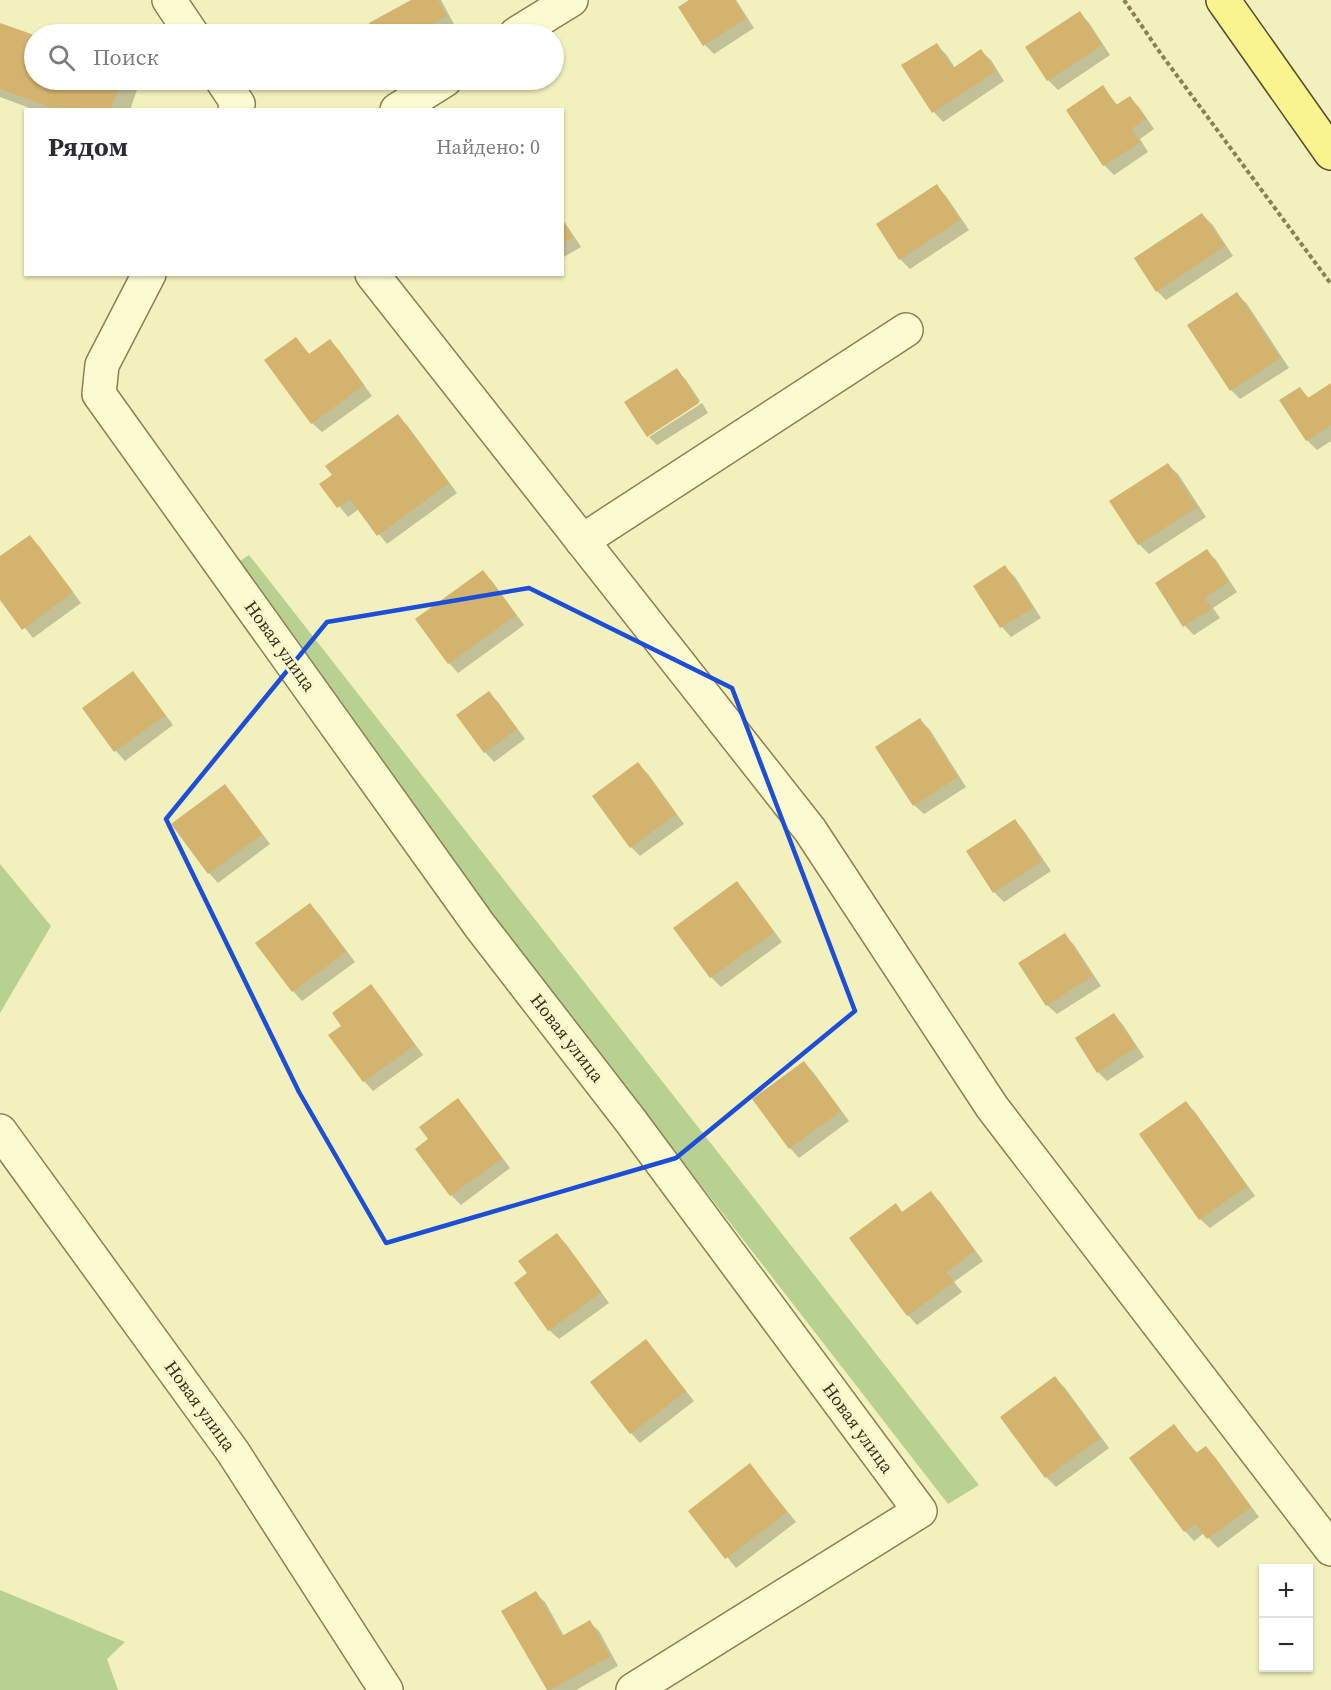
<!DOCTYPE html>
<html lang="ru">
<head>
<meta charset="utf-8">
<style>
	body { margin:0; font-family:"Source Serif 4",serif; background:#f7f7f7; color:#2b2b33 }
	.controls { position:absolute; right:18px; bottom:18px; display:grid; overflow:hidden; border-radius:0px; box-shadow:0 2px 4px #0004 }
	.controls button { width:54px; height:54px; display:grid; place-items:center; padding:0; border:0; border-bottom:2px solid #e1e1e2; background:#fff; color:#2b2b33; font:30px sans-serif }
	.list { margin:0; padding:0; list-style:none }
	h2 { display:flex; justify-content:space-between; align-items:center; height:78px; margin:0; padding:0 24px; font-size:26px }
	h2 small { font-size:20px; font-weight:400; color:#7c7c81 }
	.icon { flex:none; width:33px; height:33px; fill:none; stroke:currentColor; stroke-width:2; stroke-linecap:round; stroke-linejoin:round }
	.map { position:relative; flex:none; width:1331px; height:1690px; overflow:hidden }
	.search { position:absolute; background:#fff; box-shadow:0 2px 4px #0004; left:24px; top:24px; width:540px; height:66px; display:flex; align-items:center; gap:15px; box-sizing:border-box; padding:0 21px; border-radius:33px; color:#7c7c81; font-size:22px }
	.panel { position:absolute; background:#fff; box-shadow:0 2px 4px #0004; left:24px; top:108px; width:540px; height:168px; border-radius:0px }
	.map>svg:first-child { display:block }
</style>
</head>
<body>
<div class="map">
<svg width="1331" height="1690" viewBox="0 0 1331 1690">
	<rect width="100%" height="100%" fill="#f2f0bc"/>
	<g fill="#b8d090">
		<path d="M249,555L979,1485L948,1504L225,571Z"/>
		<path d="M0,864L51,926L0,1013Z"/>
		<path d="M0,1590L125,1642L107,1659L118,1690H0Z"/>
	</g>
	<g fill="#0003">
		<path d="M414,0H441L455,26L441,34H377L371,24Z"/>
		<path d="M691,0H736L754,28L714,54L705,45Z"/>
		<path d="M1080,13L1089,23L1110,55L1058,90L1048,80L1027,48Z"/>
		<path d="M0,24L34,36V80H138L140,81L130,110H35L0,97Z"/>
		<path d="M936,45L946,54L955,68L981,51L991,60L1004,81L943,122L934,112L903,66Z"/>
		<path d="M403,80H423L410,87Z"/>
		<path d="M1103,87L1118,106L1130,98L1139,107L1154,129L1140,139L1148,152L1114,175L1104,165L1068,110Z"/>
		<path d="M936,186L946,196L969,230L910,269L900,259Z"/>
		<path d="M1202,215L1212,224L1233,256L1166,300L1157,291Z"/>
		<path d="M562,218L581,247L562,258Z"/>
		<path d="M1237,294L1247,304L1289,368L1240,399L1231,390Z"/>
		<path d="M296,339L310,355L330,341L339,350L372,396L322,432L312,423Z"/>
		<path d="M677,370L686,380L700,401L648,434Z"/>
		<path d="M1331,385V441L1317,450L1307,440L1281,401L1300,389L1310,399Z"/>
		<path d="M702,403L708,413L657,445L649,437Z"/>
		<path d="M397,416L407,425L457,493L387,544L359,509L348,517L321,484L334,475Z"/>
		<path d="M1168,465L1178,474L1206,517L1149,554L1139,544L1111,502Z"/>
		<path d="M30,537L39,546L81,603L33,638L0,597V558Z"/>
		<path d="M1207,551L1216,560L1237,592L1213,608L1220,618L1194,635L1185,626Z"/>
		<path d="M1005,567L1015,577L1041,618L1011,637L1002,627L975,586Z"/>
		<path d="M483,572L492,581L524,625L458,673L449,663Z"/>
		<path d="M132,673L142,683L173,725L125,761L116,751L84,709Z"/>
		<path d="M489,693L498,702L525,739L494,762L485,752L458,715Z"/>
		<path d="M920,720L930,730L966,787L924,814L914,805Z"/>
		<path d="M638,764L648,774L684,824L640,856L631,847Z"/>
		<path d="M225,786L234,796L270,844L218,883L209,873Z"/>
		<path d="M1015,821L1024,831L1051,871L1004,902L994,892Z"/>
		<path d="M737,883L746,893L782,942L721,987L711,977L675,928Z"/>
		<path d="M310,905L319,914L355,962L302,1001L293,991L258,943Z"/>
		<path d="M1065,935L1074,945L1101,986L1057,1014L1047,1005Z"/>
		<path d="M371,986L380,996L423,1055L373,1091L364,1081L330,1036L343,1026Z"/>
		<path d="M1114,1015L1123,1025L1144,1057L1107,1081L1098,1072Z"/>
		<path d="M804,1063L813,1072L849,1121L799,1158L790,1148Z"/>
		<path d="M458,1100L467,1110L510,1168L461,1205L451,1195L417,1150L430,1140Z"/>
		<path d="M1186,1103L1195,1112L1255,1196L1210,1228L1200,1219Z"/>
		<path d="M930,1193L940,1202L983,1261L954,1282L962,1292L917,1325L908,1315L895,1205L903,1213Z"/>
		<path d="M556,1235L566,1244L609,1303L559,1339L549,1330L529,1274Z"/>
		<path d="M646,1341L694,1401L640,1443L631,1433Z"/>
		<path d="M1055,1378L1065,1388L1109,1448L1056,1487L1046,1477L1002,1417Z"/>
		<path d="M1174,1426L1198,1454L1206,1448L1215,1457L1259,1517L1218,1548L1204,1533L1194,1541L1185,1531Z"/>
		<path d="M750,1465L796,1522L736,1568L690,1511Z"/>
		<path d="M535,1593L545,1602L564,1636L589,1622L599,1631L618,1666L576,1690H549Z"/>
	</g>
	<g fill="#d3b36e">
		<path d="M411,0H438L447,16L432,24L438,34H375L369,23Z"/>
		<path d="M689,0H734L746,18L703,46L678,7Z"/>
		<path d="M1080,11L1102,45L1047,81L1025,47Z"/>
		<path d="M0,23L34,35V80H121L111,110H60L0,89Z"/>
		<path d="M937,43L953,68L981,49L996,71L932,113L901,65Z"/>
		<path d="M1103,85L1116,105L1130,96L1146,119L1131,129L1140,142L1103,166L1066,110Z"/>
		<path d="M937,184L960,220L899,260L876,224Z"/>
		<path d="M1202,213L1225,246L1156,292L1134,258Z"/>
		<path d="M562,221L573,237L562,243Z"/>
		<path d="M1237,292L1280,358L1230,391L1187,325Z"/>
		<path d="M296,337L309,354L330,339L364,385L311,424L264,360Z"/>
		<path d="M677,368L699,403L647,437L624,402Z"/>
		<path d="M1331,383V425L1306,441L1279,400L1300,387L1308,398Z"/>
		<path d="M398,414L449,483L377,536L350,499L337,508L319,484L332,475L325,466Z"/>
		<path d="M1168,463L1197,507L1138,545L1109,501Z"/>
		<path d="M30,535L73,592L22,630L0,600V556Z"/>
		<path d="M1207,549L1229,582L1204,598L1212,608L1183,627L1155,583Z"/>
		<path d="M1005,565L1033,608L1000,628L973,586Z"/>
		<path d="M483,570L516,615L448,664L415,619Z"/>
		<path d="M133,671L165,715L114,752L82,708Z"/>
		<path d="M489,691L517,729L484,753L456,715Z"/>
		<path d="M920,718L958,777L913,806L875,747Z"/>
		<path d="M638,762L676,814L630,848L592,796Z"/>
		<path d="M225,784L262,834L208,874L171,824Z"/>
		<path d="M1015,819L1042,861L993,893L966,851Z"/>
		<path d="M737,881L774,932L710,978L673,928Z"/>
		<path d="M310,903L346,952L292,992L255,943Z"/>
		<path d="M1065,933L1092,976L1046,1006L1018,963Z"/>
		<path d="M371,984L415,1045L363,1082L328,1035L341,1026L332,1013Z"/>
		<path d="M1114,1013L1136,1047L1097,1073L1075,1038Z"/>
		<path d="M804,1061L841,1111L789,1149L752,1099Z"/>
		<path d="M458,1098L502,1158L450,1196L415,1149L428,1139L419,1127Z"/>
		<path d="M1186,1101L1247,1186L1199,1220L1139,1134Z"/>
		<path d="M931,1191L975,1251L946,1272L954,1282L907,1316L849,1238L896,1203L902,1212Z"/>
		<path d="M557,1233L601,1292L548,1331L514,1283L527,1273L518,1261Z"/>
		<path d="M646,1339L686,1391L630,1434L590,1382Z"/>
		<path d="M1055,1376L1100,1438L1045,1478L1000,1417Z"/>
		<path d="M1174,1424L1196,1453L1206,1446L1251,1507L1207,1539L1195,1524L1184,1532L1129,1458Z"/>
		<path d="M750,1463L787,1512L725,1559L688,1511Z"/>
		<path d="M536,1591L562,1636L590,1620L610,1656L550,1690H547L501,1611Z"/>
	</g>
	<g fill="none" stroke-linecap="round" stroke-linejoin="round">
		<g stroke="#8b8054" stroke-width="36">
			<g id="minor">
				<path d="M169,0L192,34"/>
				<path d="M516,34L571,0"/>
				<path d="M222,80L238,104L235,110"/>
				<path d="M397,110L445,80"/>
				<path d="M149,274L102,365L99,394L480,926L630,1120L920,1511L633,1690"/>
				<path d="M372,274L810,830L992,1107L1331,1549"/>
				<path d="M582,541L906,330"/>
				<path d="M0,1131L233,1452L386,1690"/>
			</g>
		</g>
		<g stroke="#584b29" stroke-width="36">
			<path id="major" d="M1223,0L1331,153"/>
		</g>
		<path stroke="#8b8054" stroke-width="4" stroke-dasharray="4.5 3" stroke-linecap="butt" d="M1124,0L1161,54L1331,284"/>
		<use href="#minor" stroke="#fcfad0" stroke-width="33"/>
		<use href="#major" stroke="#f9f48f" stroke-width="33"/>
	</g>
	<path fill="none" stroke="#1d4ed8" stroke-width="4.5" stroke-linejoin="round" d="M529,588L732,688L855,1011L676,1158L386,1243L299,1092L166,819L327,622Z"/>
	<g text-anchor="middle" stroke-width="6" stroke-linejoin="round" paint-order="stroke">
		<g font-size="18" fill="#38311a" stroke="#f8f7cc">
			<text transform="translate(280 646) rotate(54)" y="6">Новая улица</text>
			<text transform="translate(567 1038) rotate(52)" y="6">Новая улица</text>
			<text transform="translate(200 1406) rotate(54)" y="6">Новая улица</text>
			<text transform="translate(858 1428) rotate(54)" y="6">Новая улица</text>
		</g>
	</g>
</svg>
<div class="controls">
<button>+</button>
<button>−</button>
</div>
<div class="search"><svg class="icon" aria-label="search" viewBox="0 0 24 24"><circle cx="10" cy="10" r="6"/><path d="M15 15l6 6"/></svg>Поиск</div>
<section class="panel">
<h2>Рядом<small>Найдено: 0</small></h2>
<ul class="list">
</ul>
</section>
</div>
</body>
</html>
